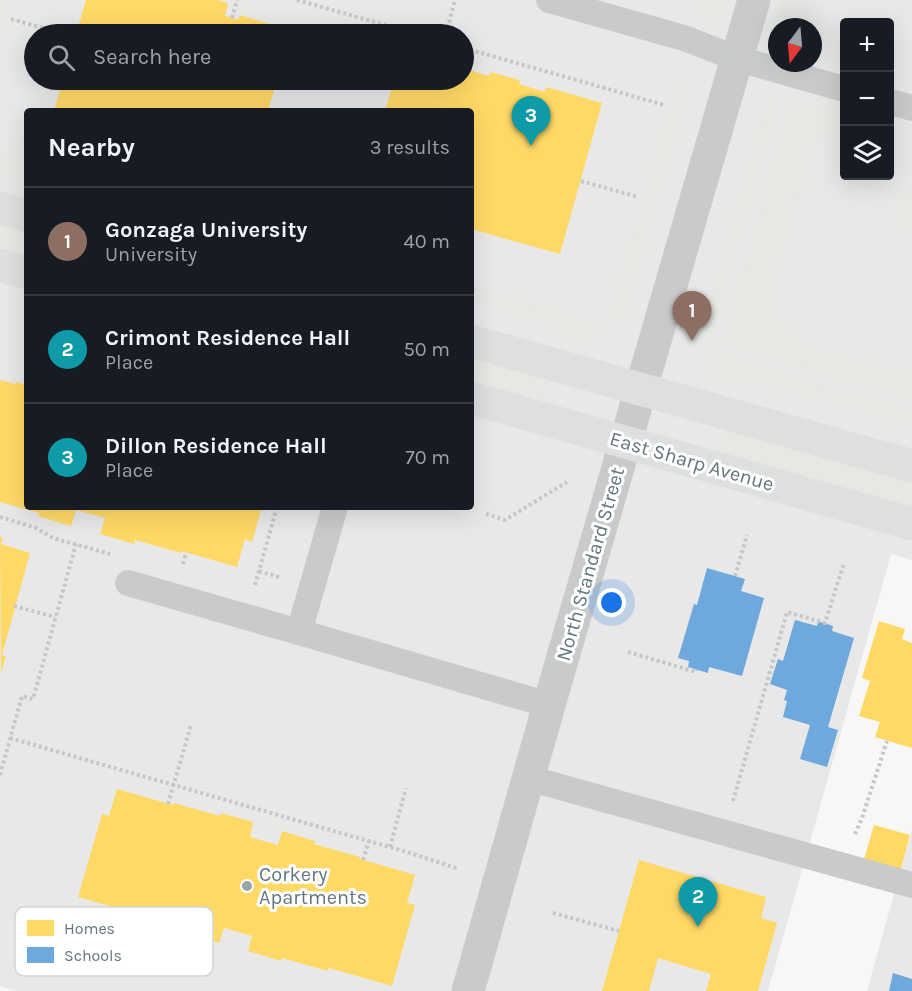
<!DOCTYPE html>
<html lang="en">
<head>
<meta charset="utf-8">
<style>
	body { margin:0; font-family:Karla,sans-serif; background:#20242c; color:#f1f3f6 }
	.controls { position:absolute; right:18px; top:18px; display:grid; overflow:hidden; border-radius:6px; box-shadow:0 6px 24px #0002 }
	.controls button { width:54px; height:54px; display:grid; place-items:center; padding:0; border:0; border-bottom:2px solid #363941; background:#171b24; color:#f1f3f6; font:30px sans-serif }
	.compass { position:absolute; left:768px; top:18px; width:54px; height:54px; border-radius:50%; background:#171b24; box-shadow:0 6px 24px #0002; rotate:196deg }
	.you { position:absolute; left:612px; top:603px; width:21px; height:21px; margin:-15px; border:4px solid #fff; border-radius:50%; background:#1a73e8; box-shadow:0 0 0 9px #1a73e833 }
	.badge { display:grid; place-items:center; width:39px; height:39px; border-radius:50%; background:#97a4a8; color:#fff; font-size:20px; font-weight:700 }
	.pin { position:absolute; translate:-50% -50px; filter:drop-shadow(0 2px 3px #0008) }
	.pin::after { content:''; position:absolute; top:32px; width:21px; height:18px; background:inherit; clip-path:polygon(0 0,100% 0,50% 100%) }
	.list { margin:0; padding:0; list-style:none }
	h2 { display:flex; justify-content:space-between; align-items:center; height:78px; margin:0; padding:0 24px; font-size:26px }
	h2 small { font-size:20px; font-weight:400; color:#9ea1a6 }
	.list li { display:grid; grid-template-columns:39px 1fr auto; gap:18px; align-items:center; box-sizing:border-box; height:108px; padding:0 24px; border-top:2px solid #363941 }
	.list b { display:block; font-size:22px; white-space:nowrap }
	.list p { margin:0; font-size:20px; white-space:nowrap; color:#9ea1a6 }
	.list em { font-size:20px; font-style:normal; color:#9ea1a6 }
	.icon { flex:none; width:33px; height:33px; fill:none; stroke:currentColor; stroke-width:2; stroke-linecap:round; stroke-linejoin:round }
	.map { position:relative; flex:none; width:912px; height:991px; overflow:hidden }
	.search { position:absolute; background:#171b24; box-shadow:0 6px 24px #0002; left:24px; top:24px; width:450px; height:66px; display:flex; align-items:center; gap:15px; box-sizing:border-box; padding:0 21px; border-radius:33px; color:#9ea1a6; font-size:22px }
	.panel { position:absolute; background:#171b24; box-shadow:0 6px 24px #0002; left:24px; top:108px; width:450px; height:402px; border-radius:6px }
	.map>svg:first-child { display:block }
</style>
</head>
<body>
<div class="map">
<svg width="912" height="991" viewBox="0 0 912 991">
	<rect width="100%" height="100%" fill="#f7f7f6"/>
	<g fill="#e7e8e7" fill-rule="evenodd">
		<path d="M0,0H912V560L891,554L768,991H16L0,986ZM844,22H890V176H844ZM777,27H813V63H777ZM34,34H464V80H34ZM27,111H471V507H27Z"/>
		<path d="M912,830V991H867Z"/>
	</g>
	<g fill="#e6e8e3">
		<path d="M0,0H11L0,40Z"/>
		<path d="M699,0H730L723,23L695,16Z"/>
		<path d="M779,0H790L783,27H777V38L769,36Z"/>
		<path d="M676,81L690,85L634,286C634,298 638,311 637,323L609,315Z"/>
		<path d="M781,97L712,343L683,334L688,326L701,315L707,305L766,101Z"/>
		<path d="M791,100L844,114V138C833,135 826,132 816,140L774,290L778,313L788,331L805,345L912,374V400L722,345Z"/>
		<path d="M0,153L27,161V177C18,174 9,174 0,177Z"/>
		<path d="M904,188L912,190V236L891,230Z"/>
		<path d="M0,221L27,229V259L0,251Z"/>
		<path d="M471,286L598,322L592,340L579,348L563,332L550,324L471,302Z"/>
		<path d="M471,354L551,377L543,405L471,385Z"/>
		<path d="M719,354L912,410V427L759,383L747,381L720,386L713,373Z"/>
		<path d="M724,426L912,480V510L716,454Z"/>
	</g>
	<g fill="#ffd966">
		<path d="M86,0H217L228,3L225,16L238,20L240,15L276,26L274,34H76Z"/>
		<path d="M466,69L489,76L490,72L520,80L519,84L545,92L546,87L602,103L560,254L471,229V111H385L394,80L408,83L409,80H449L462,83Z"/>
		<path d="M63,80H277L268,111H54Z"/>
		<path d="M0,380L15,384L16,382L27,385V507H262L252,542L245,539L237,567L181,551V553L135,540L134,544L100,534L105,518L76,510L71,526L38,516L39,513L0,502Z"/>
		<path d="M0,537L3,538L1,544L30,553L2,655L6,656L1,673Z"/>
		<path d="M879,621L905,629L902,639L912,643V748L875,737L880,722L859,716L870,681L862,678Z"/>
		<path d="M117,789L173,805L174,803L220,816L221,813L253,822L250,837L278,845L282,831L315,841L314,844L360,857V859L415,875L407,903L415,905L392,986L329,968L328,971L282,958L281,961L248,951L252,936L224,928L219,943L185,934L186,931L139,918L140,915L78,897L102,814L109,816Z"/>
		<path d="M874,825L910,835L900,873L863,863Z"/>
		<path d="M639,860L766,897L761,918L777,923L758,991H706L711,974L658,958L649,991H602Z"/>
	</g>
	<g fill="#6fa8dc">
		<path d="M707,568L745,579L741,591L764,598L742,676L709,667L708,673L688,667L689,661L678,658L694,604L697,605Z"/>
		<path d="M795,620L817,626L818,621L833,626L832,631L854,638L828,727L838,730L827,767L800,759L810,725L783,717L787,701L784,700L787,690L770,684L778,659L783,661Z"/>
		<path d="M893,973L912,979V991H889Z"/>
	</g>
	<g fill="none" stroke-linecap="round" stroke-linejoin="round">
		<g stroke="#c6c7c8" stroke-width="4" stroke-dasharray="3 3" stroke-linecap="butt">
			<path d="M297,0L417,34"/>
			<path d="M232,18L237,0"/>
			<path d="M11,19L64,34"/>
			<path d="M446,34L455,0"/>
			<path d="M464,48L664,105"/>
			<path d="M456,82L457,80"/>
			<path d="M581,181L638,197"/>
			<path d="M486,514L505,520L567,482"/>
			<path d="M0,517L36,528L53,538L110,554"/>
			<path d="M183,564L186,553"/>
			<path d="M259,571L279,577"/>
			<path d="M735,576L747,535"/>
			<path d="M255,585L277,507"/>
			<path d="M14,606L55,617"/>
			<path d="M628,652L696,672V670"/>
			<path d="M10,738L407,852L459,869"/>
			<path d="M0,775L22,696L33,699L76,544"/>
			<path d="M733,801L787,612L825,623L844,563"/>
			<path d="M168,804L191,725"/>
			<path d="M855,834L862,818L887,741"/>
			<path d="M390,847L406,788"/>
			<path d="M363,860L369,841"/>
			<path d="M553,913L619,931"/>
		</g>
		<g stroke="#c9cbcb" stroke-width="26">
			<path d="M549,0L684,38L738,59L844,89"/>
			<path d="M890,102L912,108"/>
			<path d="M335,507L299,632L549,705"/>
			<path d="M128,583L299,632"/>
			<path d="M528,778L912,885"/>
		</g>
		<path stroke="#c9cbcb" stroke-width="33" d="M468,991L549,705L754,0"/>
		<g stroke="#dedfdf" stroke-width="33">
			<path d="M0,208L27,216"/>
			<path d="M0,265L27,273"/>
			<path d="M471,341L912,466"/>
			<path d="M471,398L912,524"/>
		</g>
	</g>
	<circle fill="#97a4a8" stroke="#fff" stroke-width="2" cx="247" cy="886" r="6"/>
	<g text-anchor="middle" stroke-width="6" stroke-linejoin="round" paint-order="stroke">
		<g font-size="20" fill="#64777e" stroke="#fff">
			<text transform="translate(692 461) rotate(16)" y="7">East Sharp Avenue</text>
			<text transform="translate(590 564) rotate(-74)" y="7">North Standard Street</text>
		</g>
		<g font-size="20" fill="#64777e" stroke="#fff" text-anchor="start">
			<text x="259" y="881">Corkery<tspan x="259" dy="23">Apartments</tspan></text>
		</g>
	</g>
	<rect x="15" y="907" width="198" height="69" rx="9" fill="#fff" stroke="#d0d6d8" stroke-width="1.5"/>
	<rect x="27" y="920" width="27" height="16" fill="#ffd966"/>
	<rect x="27" y="947" width="27" height="16" fill="#6fa8dc"/>
	<g font-size="16" fill="#64777e">
		<text x="64" y="934">Homes</text>
		<text x="64" y="961">Schools</text>
	</g>
</svg>
<div class="controls">
<button>+</button>
<button>−</button>
<button><svg class="icon" aria-label="layers" viewBox="0 0 24 24"><path d="M12 4l9 5-9 5-9-5zM3 14l9 5 9-5"/></svg></button>
</div>
<svg class="compass" viewBox="-18 -18 36 36"><path d="M0-13l5 13h-10z" fill="#e53935"/><path d="M0 13l5-13h-10z" fill="#9ea1a6"/></svg>
<div class="you"></div>
<div class="pin badge" style="left:692px;top:341px;background:#8d6e63">1</div>
<div class="pin badge" style="left:698px;top:927px;background:#0f9aa8">2</div>
<div class="pin badge" style="left:531px;top:146px;background:#0f9aa8">3</div>
<div class="search"><svg class="icon" aria-label="search" viewBox="0 0 24 24"><circle cx="10" cy="10" r="6"/><path d="M15 15l6 6"/></svg>Search here</div>
<section class="panel">
<h2>Nearby<small>3 results</small></h2>
<ul class="list">
<li><span class="badge" style="background:#8d6e63">1</span><div><b>Gonzaga University</b><p>University</p></div><em>40 m</em></li>
<li><span class="badge" style="background:#0f9aa8">2</span><div><b>Crimont Residence Hall</b><p>Place</p></div><em>50 m</em></li>
<li><span class="badge" style="background:#0f9aa8">3</span><div><b>Dillon Residence Hall</b><p>Place</p></div><em>70 m</em></li>
</ul>
</section>
</div>
</body>
</html>
